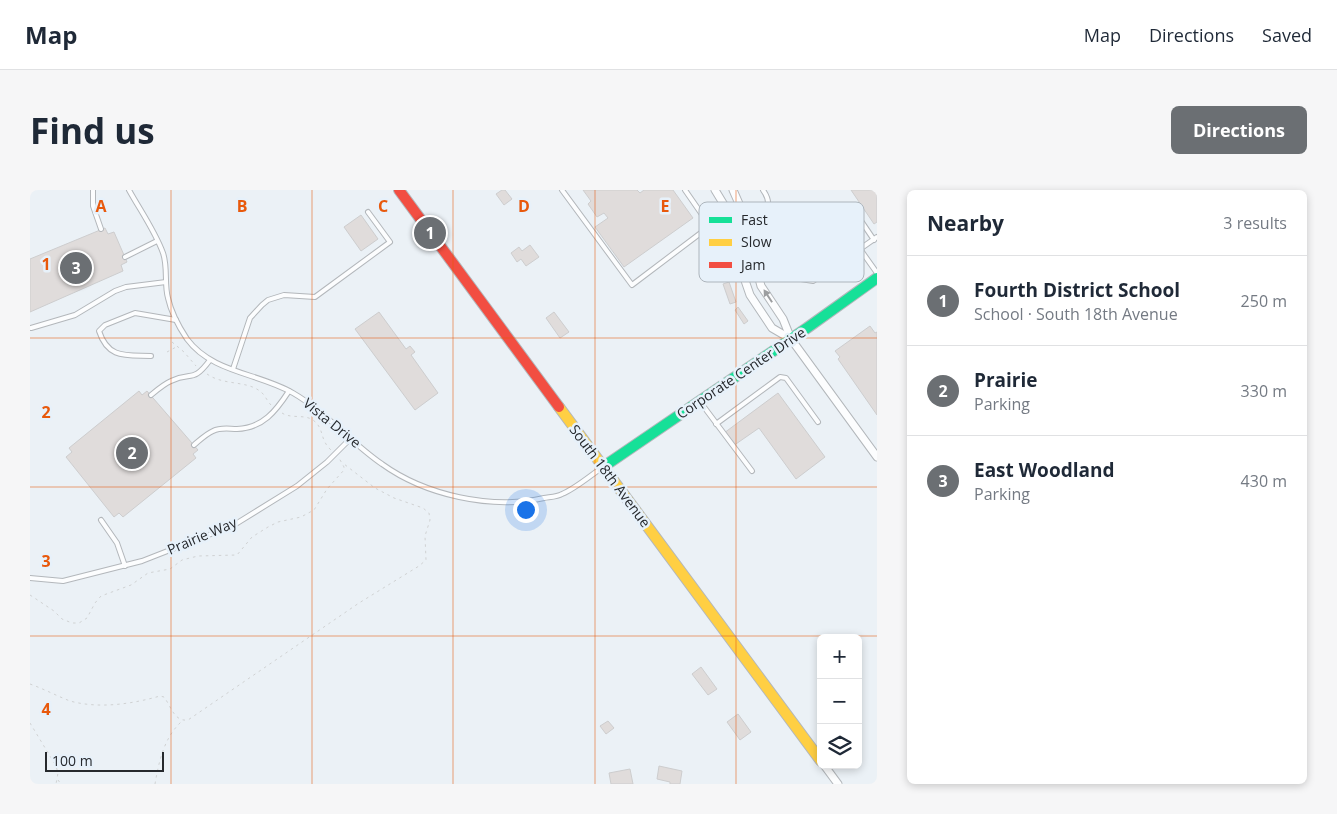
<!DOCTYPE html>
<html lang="en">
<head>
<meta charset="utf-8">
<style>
	body { margin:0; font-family:"Open Sans",sans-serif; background:#f6f6f7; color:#1f2937 }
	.controls { position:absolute; right:15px; bottom:15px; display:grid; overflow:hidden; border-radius:8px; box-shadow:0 2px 8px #0003 }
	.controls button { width:45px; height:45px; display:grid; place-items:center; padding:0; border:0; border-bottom:1px solid #e0e1e3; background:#fff; color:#1f2937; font:25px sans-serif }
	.scale { position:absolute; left:15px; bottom:12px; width:119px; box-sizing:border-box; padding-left:5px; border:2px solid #26292d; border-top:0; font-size:14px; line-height:18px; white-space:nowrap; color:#26292d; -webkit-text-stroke:4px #e7f1fa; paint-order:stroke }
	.you { position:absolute; left:495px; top:319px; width:18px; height:18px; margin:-12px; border:4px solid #fff; border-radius:50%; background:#1a73e8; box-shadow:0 0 0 8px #1a73e833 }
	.badge { display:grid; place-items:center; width:32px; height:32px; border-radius:50%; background:#6b6f73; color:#fff; font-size:16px; font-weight:700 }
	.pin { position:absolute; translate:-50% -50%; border:2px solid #fff; box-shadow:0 1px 5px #0006 }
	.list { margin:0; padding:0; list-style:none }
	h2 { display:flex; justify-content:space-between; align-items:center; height:65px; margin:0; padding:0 20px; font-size:21px }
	h2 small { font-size:16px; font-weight:400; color:#747a83 }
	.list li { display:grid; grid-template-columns:32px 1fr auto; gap:15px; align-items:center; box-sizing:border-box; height:90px; padding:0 20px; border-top:1px solid #e0e1e3 }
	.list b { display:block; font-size:19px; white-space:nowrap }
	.list p { margin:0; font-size:16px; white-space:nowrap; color:#747a83 }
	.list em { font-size:16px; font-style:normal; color:#747a83 }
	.icon { flex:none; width:28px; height:28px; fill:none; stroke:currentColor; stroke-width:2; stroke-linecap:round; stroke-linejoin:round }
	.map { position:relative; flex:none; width:847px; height:594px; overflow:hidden; border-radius:8px }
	header { display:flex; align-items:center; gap:30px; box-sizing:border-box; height:70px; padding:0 25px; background:#fff; border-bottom:1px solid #e0e1e3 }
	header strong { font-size:24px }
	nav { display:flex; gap:28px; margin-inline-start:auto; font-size:18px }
	.intro { display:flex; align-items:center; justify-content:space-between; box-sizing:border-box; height:120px; padding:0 30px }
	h1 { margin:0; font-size:35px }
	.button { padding:12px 22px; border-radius:8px; background:#6b6f73; color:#fff; font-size:18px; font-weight:700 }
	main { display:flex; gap:30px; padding:0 30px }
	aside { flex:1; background:#fff; border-radius:8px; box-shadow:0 2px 8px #0003 }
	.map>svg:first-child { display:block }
</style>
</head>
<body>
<header>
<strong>Map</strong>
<nav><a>Map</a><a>Directions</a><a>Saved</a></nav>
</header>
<div class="intro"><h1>Find us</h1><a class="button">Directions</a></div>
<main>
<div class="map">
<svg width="847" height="594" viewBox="0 0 847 594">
	<rect width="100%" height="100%" fill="#ebf1f6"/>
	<g fill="#e0dcdb" stroke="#cdcdce">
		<path d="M472,0H475L482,9L474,15L466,4Z"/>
		<path d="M553,0H607L610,3L614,0H643L663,28L594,77L565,37L578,28L574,23L567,27L558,14L561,11Z"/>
		<path d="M821,0H847V32L844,34Z"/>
		<path d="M331,25L348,49L331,61L314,37Z"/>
		<path d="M75,38L78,44L84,42L97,72L91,75L93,81L0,122V69Z"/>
		<path d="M500,55L509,67L496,76L491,69L487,72L481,63L489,57L492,61Z"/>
		<path d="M699,92L706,112L700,114L693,94Z"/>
		<path d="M708,117L718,131L714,134L705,120Z"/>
		<path d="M349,122L376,159L380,156L385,162L381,165L408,203L385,220L325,139Z"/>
		<path d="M524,122L539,142L530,148L516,128Z"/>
		<path d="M840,136L845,143L847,142V225L808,169L810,167L805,161Z"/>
		<path d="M109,201L112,205L117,201L168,260L163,264L166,268L93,327L89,323L84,327L36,267L42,262L39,258Z"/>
		<path d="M748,203L795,267L766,289L729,238L703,256L694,243Z"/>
		<path d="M671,477L687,499L678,505L662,484Z"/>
		<path d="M708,524L721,542L710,550L697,532Z"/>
		<path d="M578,531L584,538L576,544L570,536Z"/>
		<path d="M629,576L652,581L650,594H640V592L627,589Z"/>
		<path d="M600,579L603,594H581L579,583Z"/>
	</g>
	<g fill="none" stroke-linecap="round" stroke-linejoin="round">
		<g stroke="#b3b7bb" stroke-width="6">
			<g id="lane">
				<path d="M63,0V16L71,39"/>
				<path d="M99,0C110,20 125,41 133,63C138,77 134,94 138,108C141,122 149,137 157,149C182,183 229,183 263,203C296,222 320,252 352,274C395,305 461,320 514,308C519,307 527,307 532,304C545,299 561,285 573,277"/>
				<path d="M532,0L602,95L680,36L701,32"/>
				<path d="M655,0L680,36"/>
				<path d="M716,30C732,24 746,19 733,0"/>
				<path d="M719,45C729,44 735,43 743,50L771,89L783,91L830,59L847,83"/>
				<path d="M844,50L821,16L816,15L808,20L807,25L830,59L847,47"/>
				<path d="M95,67L127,51"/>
				<path d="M1,138L45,125L85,101L96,97L136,92"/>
				<path d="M121,166C96,165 78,169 69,141L75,135L105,123L146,130"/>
				<path d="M203,179L220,128L232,115L238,110L254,105L285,107L360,52L338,22"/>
				<path d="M121,205C127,200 134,194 141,191C162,181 162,194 180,170"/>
				<path d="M671,213L722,281"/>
				<path d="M686,234L750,187L756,188L788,232"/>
				<path d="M164,255C170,250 176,244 183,241C191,237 199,239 207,239C233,238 246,221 259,201"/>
				<path d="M71,330L87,353L95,376"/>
				<path d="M0,388L33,391L112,371L204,335L267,296L297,272L321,248"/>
			</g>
		</g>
		<g stroke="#b3b7bb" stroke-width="9">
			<g id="street">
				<path d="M685,0L699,23L709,73L720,105L742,138L761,149"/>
				<path d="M703,0L714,25L722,62L731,96L753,129L761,149L847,267"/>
				<path d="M794,575L808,594"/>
			</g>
		</g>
		<g stroke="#b3b7bb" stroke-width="12">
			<path id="fast" d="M573,277L777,138L847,88"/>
		</g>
		<g stroke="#b3b7bb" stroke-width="12">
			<path id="slow" d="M529,217L791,571"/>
		</g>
		<g stroke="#b3b7bb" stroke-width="12">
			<path id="jam" d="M369,0L529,217"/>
		</g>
		<g stroke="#d0d2d3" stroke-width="1" stroke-dasharray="2.5 4" stroke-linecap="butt">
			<path d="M142,152L154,162L166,176"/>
			<path d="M137,162L148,156"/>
			<path d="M177,184C194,196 217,190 231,202C235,205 237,211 241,215"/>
			<path d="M252,223C261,229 274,224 283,230C295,239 289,249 301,260"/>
			<path d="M0,405L24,421L32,429L42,433H49L57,428L65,413L71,406L101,395L118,383L140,379L152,370L168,366L207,365L222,347L238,337L248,332L271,327L284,320L297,299L314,280V277L309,268"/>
			<path d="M0,494C14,499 27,506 40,511C69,519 102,514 130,506L134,507C141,516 144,532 158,530L329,413L389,376L396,370L395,346L400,330L399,323L393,318L364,308L345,298L314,274"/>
			<path d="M0,533L26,576L28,583L26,594"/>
			<path d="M28,590L31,594"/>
			<path d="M125,594C129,571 134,548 151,532"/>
		</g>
		<use href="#lane" stroke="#fcfdfe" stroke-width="4"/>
		<use href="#street" stroke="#fcfdfe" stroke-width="7"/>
		<use href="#fast" stroke="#16e098" stroke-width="10"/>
		<use href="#slow" stroke="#ffcf43" stroke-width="10"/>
		<use href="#jam" stroke="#f24e42" stroke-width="10"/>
	</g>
	<defs><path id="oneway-solid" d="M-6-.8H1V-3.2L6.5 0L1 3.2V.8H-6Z" transform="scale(1.25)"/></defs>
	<use fill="#9c9ea0" href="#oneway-solid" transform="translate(738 106) rotate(-123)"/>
	<path fill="none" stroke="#e8590c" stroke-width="1" stroke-opacity="0.55" d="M141,0V594M282,0V594M423,0V594M565,0V594M706,0V594M0,148H847M0,297H847M0,446H847"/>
	<g text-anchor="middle" stroke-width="5" stroke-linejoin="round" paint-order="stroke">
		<g font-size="14" fill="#26292d" stroke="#e7f1fa">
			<text transform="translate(711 183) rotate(-34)" y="5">Corporate Center Drive</text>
			<text transform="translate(302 233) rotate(39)" y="5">Vista Drive</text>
			<text transform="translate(580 286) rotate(53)" y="5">South 18th Avenue</text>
			<text transform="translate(172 346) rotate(-23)" y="5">Prairie Way</text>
		</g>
	</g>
	<rect x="669" y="12" width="165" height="80" rx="8" fill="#e7f1fa" stroke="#adb5bc" stroke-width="1"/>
	<rect x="679" y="27" width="23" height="6" fill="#16e098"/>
	<rect x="679" y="49" width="23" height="7" fill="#ffcf43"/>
	<rect x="679" y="72" width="23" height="6" fill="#f24e42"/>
	<g font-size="14" fill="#26292d">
		<text x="711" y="35">Fast</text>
		<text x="711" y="57">Slow</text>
		<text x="711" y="80">Jam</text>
	</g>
	<g font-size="16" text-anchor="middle" font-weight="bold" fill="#e8590c" stroke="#e7f1fa" stroke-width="5" stroke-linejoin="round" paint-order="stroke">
		<text x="71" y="22">A</text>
		<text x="212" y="22">B</text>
		<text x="353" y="22">C</text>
		<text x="494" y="22">D</text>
		<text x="635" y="22">E</text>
		<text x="16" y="80">1</text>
		<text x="16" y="228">2</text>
		<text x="16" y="377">3</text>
		<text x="16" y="525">4</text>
	</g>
</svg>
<div class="controls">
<button>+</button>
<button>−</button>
<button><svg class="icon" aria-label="layers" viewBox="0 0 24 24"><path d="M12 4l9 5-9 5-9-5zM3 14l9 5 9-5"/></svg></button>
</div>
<div class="scale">100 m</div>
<div class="you"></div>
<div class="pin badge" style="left:400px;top:43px">1</div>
<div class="pin badge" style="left:102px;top:263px">2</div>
<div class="pin badge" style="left:46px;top:78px">3</div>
</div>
<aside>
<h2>Nearby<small>3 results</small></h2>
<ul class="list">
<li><span class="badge">1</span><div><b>Fourth District School</b><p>School · South 18th Avenue</p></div><em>250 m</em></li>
<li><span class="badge">2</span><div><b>Prairie</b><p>Parking</p></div><em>330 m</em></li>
<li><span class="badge">3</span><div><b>East Woodland</b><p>Parking</p></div><em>430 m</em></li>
</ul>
</aside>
</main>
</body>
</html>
